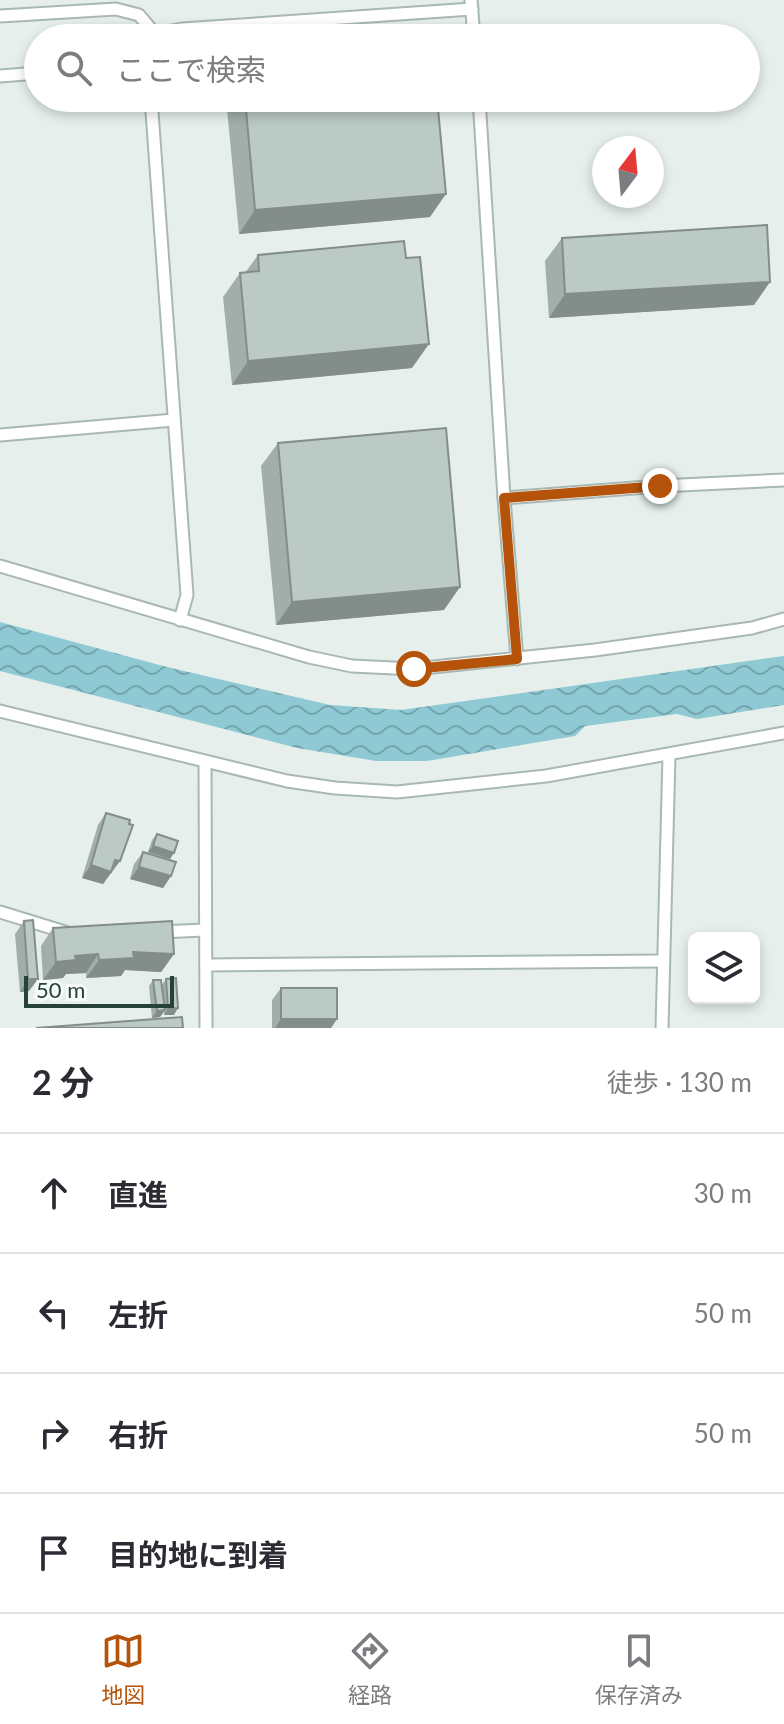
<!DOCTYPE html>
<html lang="ja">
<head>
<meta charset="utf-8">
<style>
	body { margin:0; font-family:Lato,"Noto Sans JP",sans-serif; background:#f7f7f7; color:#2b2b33 }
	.controls { position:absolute; right:24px; bottom:24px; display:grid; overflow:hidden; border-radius:12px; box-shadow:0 4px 12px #0003 }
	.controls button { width:72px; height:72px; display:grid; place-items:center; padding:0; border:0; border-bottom:2px solid #e1e1e2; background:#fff; color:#2b2b33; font:40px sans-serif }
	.compass { position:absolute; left:592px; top:136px; width:72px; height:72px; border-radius:50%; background:#fff; box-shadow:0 4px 12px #0003; rotate:16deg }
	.scale { position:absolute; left:24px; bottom:20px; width:150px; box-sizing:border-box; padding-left:8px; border:4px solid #24423a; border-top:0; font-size:22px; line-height:28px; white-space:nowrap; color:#24423a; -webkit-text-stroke:6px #f7fbf9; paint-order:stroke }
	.stop { position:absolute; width:24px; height:24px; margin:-18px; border:6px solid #b45309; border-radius:50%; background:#fff }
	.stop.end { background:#b45309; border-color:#fff; box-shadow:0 2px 8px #0008 }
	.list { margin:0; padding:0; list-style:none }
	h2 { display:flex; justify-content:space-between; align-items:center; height:104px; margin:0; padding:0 32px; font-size:34px }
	h2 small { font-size:26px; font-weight:400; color:#7c7c81 }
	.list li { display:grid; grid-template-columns:52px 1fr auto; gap:24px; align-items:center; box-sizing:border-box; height:120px; padding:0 32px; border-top:2px solid #e1e1e2 }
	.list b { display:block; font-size:30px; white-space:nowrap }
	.list em { font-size:26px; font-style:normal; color:#7c7c81 }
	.icon { flex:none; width:44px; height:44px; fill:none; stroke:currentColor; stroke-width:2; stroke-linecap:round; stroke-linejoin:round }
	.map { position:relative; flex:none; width:784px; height:1028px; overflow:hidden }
	.search { position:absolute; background:#fff; box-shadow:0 4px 12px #0003; left:24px; right:24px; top:24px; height:88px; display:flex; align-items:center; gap:20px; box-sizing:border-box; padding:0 28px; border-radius:44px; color:#7c7c81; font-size:30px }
	.sheet { height:584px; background:#fff }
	nav { display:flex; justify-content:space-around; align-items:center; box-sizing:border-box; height:112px; border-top:2px solid #e1e1e2; background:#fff; font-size:22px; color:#7c7c81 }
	nav a { display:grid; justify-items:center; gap:4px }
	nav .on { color:#b45309 }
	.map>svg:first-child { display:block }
</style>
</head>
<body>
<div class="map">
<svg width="784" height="1028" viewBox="0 0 784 1028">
	<defs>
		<pattern id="water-waves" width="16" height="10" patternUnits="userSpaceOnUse" patternTransform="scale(2)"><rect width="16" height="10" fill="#8ec9d4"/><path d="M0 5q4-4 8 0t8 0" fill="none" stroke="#74a5ad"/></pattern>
	</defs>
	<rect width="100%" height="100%" fill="#e6efeb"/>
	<path fill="url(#water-waves)" d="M0,622L167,667L330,705L401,710L784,656V705L697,719L677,714L585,726L575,736L427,761H376L297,748L0,671Z"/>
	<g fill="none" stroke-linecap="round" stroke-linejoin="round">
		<g stroke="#a8b8b2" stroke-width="15">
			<g id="lane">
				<path d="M471,0L474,38"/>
				<path d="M0,16L116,9L139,15L155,34"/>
				<path d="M151,38L155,34L182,29L472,9"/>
				<path d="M0,76L38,73"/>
				<path d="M151,98L187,595L180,620"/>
				<path d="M479,98L504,498L517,659"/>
				<path d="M0,435L174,420"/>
				<path d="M504,498L660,486L784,480"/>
				<path d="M0,566L309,657L352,666L414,669L595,650L752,628L784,619"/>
				<path d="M0,711L287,781L335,788L397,792L546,776L784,733"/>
				<path d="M205,762L206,1028"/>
				<path d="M0,912L65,932"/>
				<path d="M158,932L205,930"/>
				<path d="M206,965L663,961"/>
				<path d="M662,1028L669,755"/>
			</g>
		</g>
		<use href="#lane" stroke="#fff" stroke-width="11"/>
	</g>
	<g fill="#a1aea9">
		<path d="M235,98H437L430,217L239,234L227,109Z"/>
		<path d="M562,238L754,305L549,318L545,261Z"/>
		<path d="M258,255L412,368L232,385L223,297L240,273H245Z"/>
		<path d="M278,443L444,610L276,625L261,466Z"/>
		<path d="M106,813L111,874L110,873L103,884L82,878L98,825Z"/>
		<path d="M157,834L170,859L148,852L152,840Z"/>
		<path d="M143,852L171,876L163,888L130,879L134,864Z"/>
		<path d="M24,921L29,991L20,992L15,934Z"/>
		<path d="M53,928L174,954L161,972L125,970L121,976L86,978V973L66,974L63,978L43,980L41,946Z"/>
		<path d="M166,979L174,1015H164V1012L160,1017L152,1018L149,986L153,980L162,985Z"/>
		<path d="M281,988L331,1028H272V1000Z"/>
	</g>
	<g fill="#838d89">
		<path d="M446,194L430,217L239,234L255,210Z"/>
		<path d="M770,282L754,305L549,318L565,294Z"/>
		<path d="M429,344L412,368L232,385L248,361Z"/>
		<path d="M460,587L444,610L276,625L292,602Z"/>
		<path d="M153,846L174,853L170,859L148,852Z"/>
		<path d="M115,860L120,861L103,884L82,878L91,865Z"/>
		<path d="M139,867L171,876L163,888L130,879Z"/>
		<path d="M133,952L174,954L161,972L125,970L121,976L86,978L99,960Z"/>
		<path d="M98,954L86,973L66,974L63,978L43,980L56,962L75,956Z"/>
		<path d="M28,979H38L29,991L20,992Z"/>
		<path d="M178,1008L174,1015H164L168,1009Z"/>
		<path d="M165,1010L160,1017L152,1018L157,1011Z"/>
		<path d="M281,1019H337L331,1028H275Z"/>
	</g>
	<g fill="#bbcac4" stroke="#838d89" stroke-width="2">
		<path d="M245,98H437L446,194L255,210Z"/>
		<path d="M767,225L770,282L565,294L562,238Z"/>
		<path d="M404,241L406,258L420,257L429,344L248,361L240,273L259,271L258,255Z"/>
		<path d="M446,428L460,587L292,602L278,443Z"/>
		<path d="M106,813L130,820L129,824L133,825L120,861L115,860L111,872L91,865Z"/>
		<path d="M157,834L178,841L174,853L153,846Z"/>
		<path d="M143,852L176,862L171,876L139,867Z"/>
		<path d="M33,920L38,979H28L24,921Z"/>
		<path d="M172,921L174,954L133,952L134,958L99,960L98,954L75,956L76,960L56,962L53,928Z"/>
		<path d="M176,978L178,1008L168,1009L166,979Z"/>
		<path d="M153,980H161L165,1010L157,1011Z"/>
		<rect x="281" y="988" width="56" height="31"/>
		<path d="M182,1017L183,1028H36Z"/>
	</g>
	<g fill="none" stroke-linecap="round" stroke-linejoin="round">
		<path stroke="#b45309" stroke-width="10" d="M414,669L517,659L504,498L660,486"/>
	</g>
</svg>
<div class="controls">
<button><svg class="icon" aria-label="layers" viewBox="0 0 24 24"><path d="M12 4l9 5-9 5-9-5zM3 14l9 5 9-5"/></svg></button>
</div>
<svg class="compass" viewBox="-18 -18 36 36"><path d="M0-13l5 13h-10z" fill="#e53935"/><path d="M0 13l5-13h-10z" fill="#7c7c81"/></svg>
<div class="scale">50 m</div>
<div class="stop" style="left:414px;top:669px"></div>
<div class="stop end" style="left:660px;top:486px"></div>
<div class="search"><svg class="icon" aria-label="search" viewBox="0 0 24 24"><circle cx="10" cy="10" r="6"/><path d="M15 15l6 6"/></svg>ここで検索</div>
</div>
<section class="sheet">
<h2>2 分<small>徒歩 · 130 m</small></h2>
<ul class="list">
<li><svg class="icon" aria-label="ahead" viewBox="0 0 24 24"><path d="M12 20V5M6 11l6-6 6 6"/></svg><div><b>直進</b></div><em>30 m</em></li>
<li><svg class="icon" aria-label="left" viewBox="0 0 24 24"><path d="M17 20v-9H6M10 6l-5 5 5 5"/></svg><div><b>左折</b></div><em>50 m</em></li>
<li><svg class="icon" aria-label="right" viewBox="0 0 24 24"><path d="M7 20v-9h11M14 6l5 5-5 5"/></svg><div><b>右折</b></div><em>50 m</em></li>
<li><svg class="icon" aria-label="arrive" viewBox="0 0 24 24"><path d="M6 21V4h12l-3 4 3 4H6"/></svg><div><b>目的地に到着</b></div></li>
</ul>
</section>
<nav>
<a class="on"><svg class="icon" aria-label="map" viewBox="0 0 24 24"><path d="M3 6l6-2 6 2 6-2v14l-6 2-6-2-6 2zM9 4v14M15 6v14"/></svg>地図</a>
<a><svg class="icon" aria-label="directions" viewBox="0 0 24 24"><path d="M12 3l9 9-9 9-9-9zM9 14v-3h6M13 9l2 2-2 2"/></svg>経路</a>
<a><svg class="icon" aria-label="saved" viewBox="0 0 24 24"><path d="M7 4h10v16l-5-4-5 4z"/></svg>保存済み</a>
</nav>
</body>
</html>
